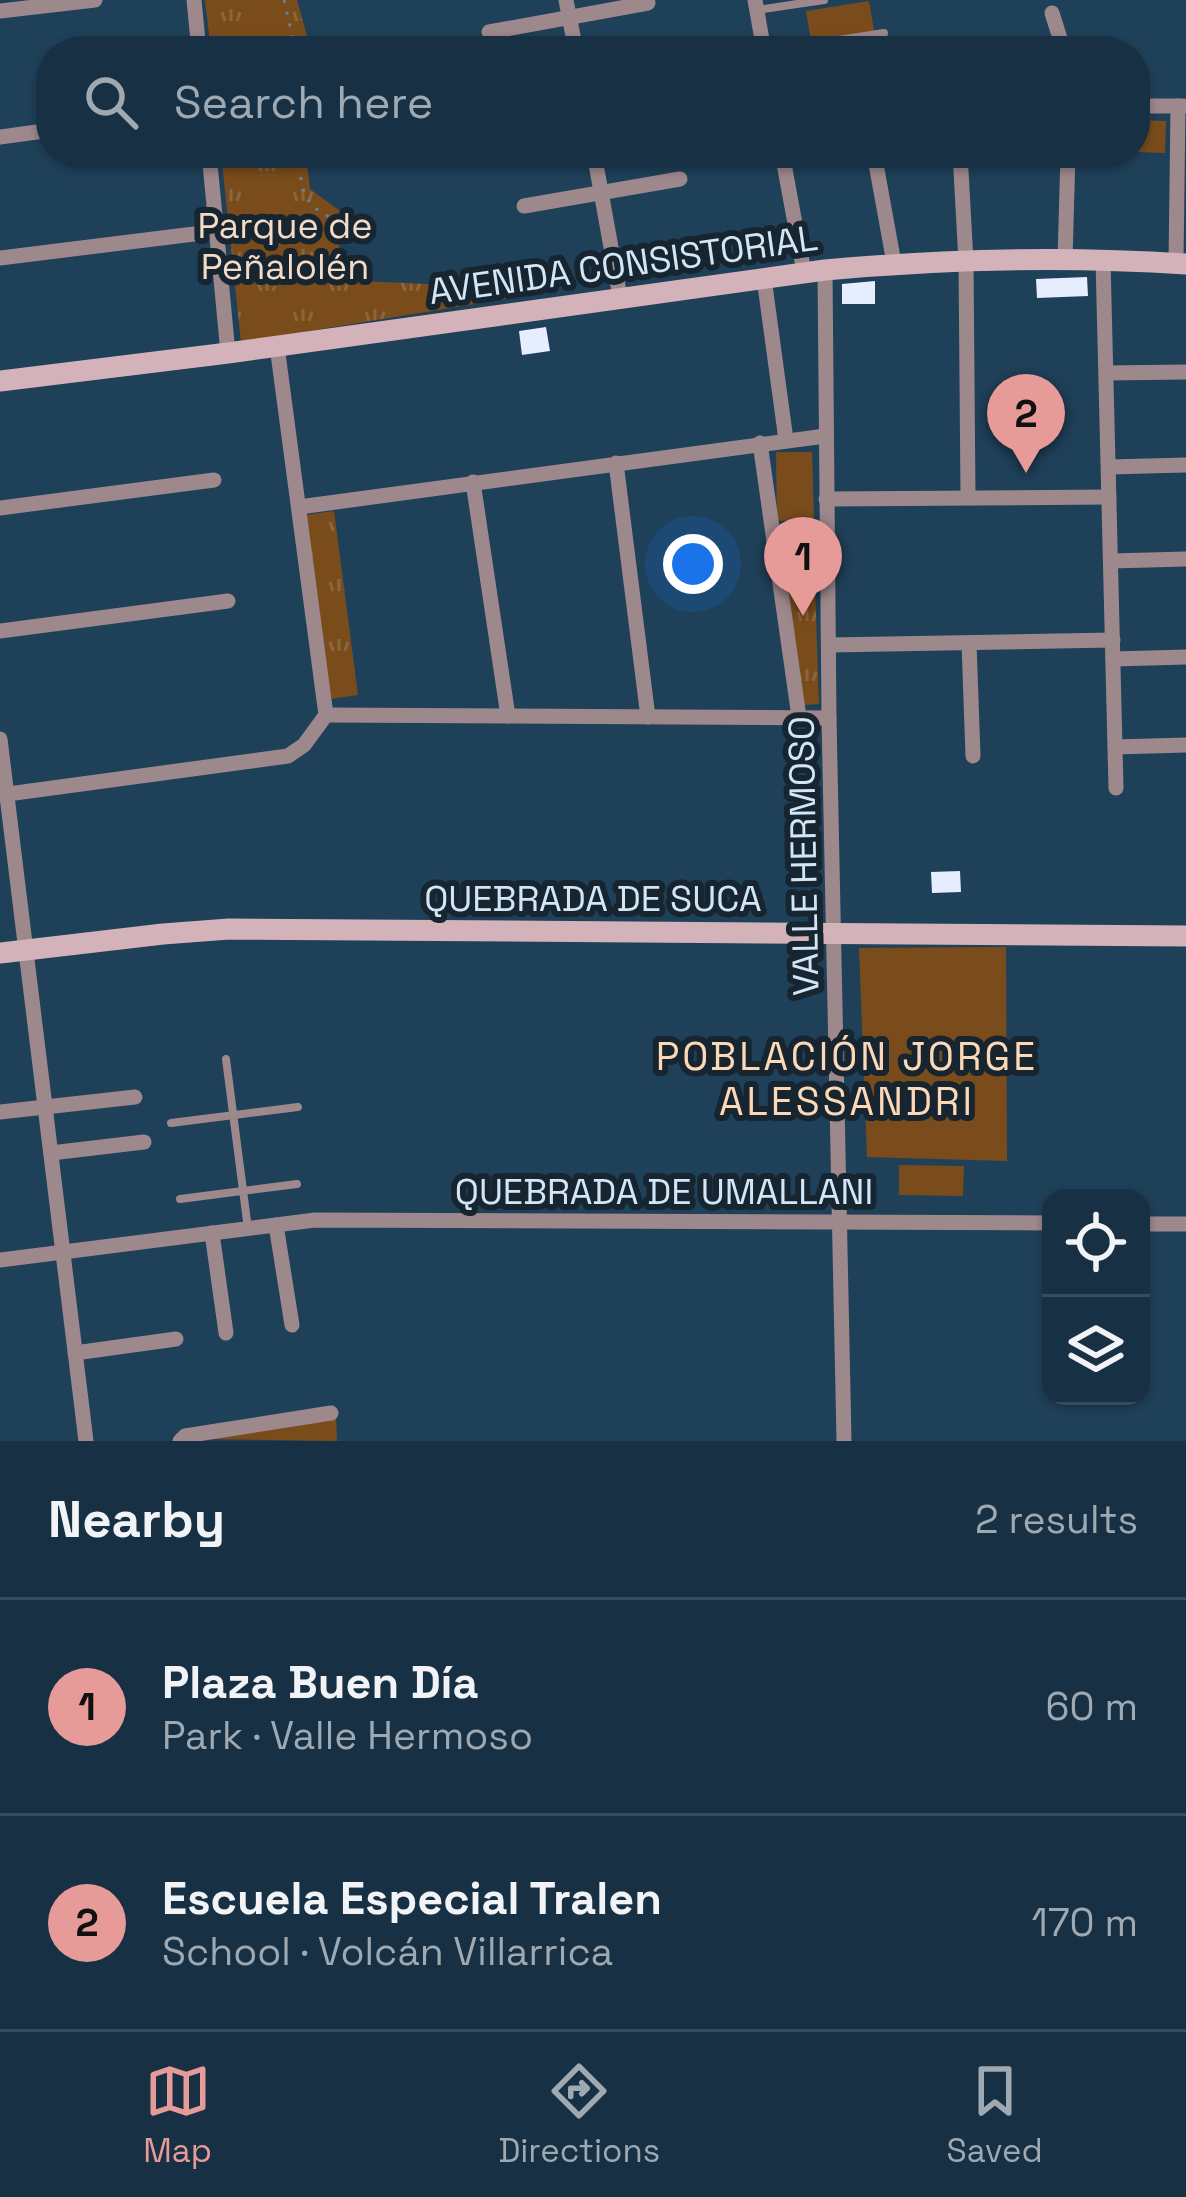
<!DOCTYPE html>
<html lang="en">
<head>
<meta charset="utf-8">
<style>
	body { margin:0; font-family:"Space Grotesk",sans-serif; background:#243c4e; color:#f1f3f6 }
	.controls { position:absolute; right:36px; bottom:36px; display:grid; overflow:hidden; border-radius:24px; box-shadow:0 3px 9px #0004 }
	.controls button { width:108px; height:108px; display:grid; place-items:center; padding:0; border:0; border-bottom:3px solid #364b5c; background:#173043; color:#f1f3f6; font:60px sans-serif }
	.you { position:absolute; left:693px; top:564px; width:42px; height:42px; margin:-30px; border:9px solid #fff; border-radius:50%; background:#1a73e8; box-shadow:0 0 0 18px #1a73e833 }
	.badge { display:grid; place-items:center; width:78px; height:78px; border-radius:50%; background:#e69b98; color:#111; font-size:39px; font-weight:700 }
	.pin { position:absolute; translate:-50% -99px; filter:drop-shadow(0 3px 6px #0008) }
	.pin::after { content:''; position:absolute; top:63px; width:42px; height:36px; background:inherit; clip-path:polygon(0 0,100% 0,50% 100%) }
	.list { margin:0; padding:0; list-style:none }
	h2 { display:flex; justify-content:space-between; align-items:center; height:156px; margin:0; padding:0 48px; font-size:51px }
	h2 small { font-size:39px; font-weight:400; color:#9ea9b2 }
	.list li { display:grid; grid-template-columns:78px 1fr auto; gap:36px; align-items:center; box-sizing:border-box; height:216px; padding:0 48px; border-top:3px solid #364b5c }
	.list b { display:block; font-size:45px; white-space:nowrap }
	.list p { margin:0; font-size:39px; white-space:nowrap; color:#9ea9b2 }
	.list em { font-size:39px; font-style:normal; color:#9ea9b2 }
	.icon { flex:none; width:66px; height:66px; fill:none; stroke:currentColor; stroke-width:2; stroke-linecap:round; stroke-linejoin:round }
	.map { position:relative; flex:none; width:1186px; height:1441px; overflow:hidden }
	.search { position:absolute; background:#173043; box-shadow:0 3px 9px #0004; left:36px; right:36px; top:36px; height:132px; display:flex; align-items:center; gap:30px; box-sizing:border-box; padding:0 42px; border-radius:48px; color:#9ea9b2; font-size:45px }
	.sheet { height:588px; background:#173043 }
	nav { display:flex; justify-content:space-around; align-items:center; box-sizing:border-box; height:168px; border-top:3px solid #364b5c; background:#173043; font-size:33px; color:#9ea9b2 }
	nav a { display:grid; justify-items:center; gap:6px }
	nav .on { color:#e69b98 }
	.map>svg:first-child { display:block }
</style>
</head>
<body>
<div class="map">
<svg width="1186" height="1441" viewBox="0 0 1186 1441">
	<defs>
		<pattern id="park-tufts" width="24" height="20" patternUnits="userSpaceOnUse" patternTransform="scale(3)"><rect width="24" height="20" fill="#7a4c1b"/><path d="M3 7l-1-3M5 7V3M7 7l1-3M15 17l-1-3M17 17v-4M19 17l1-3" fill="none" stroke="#8c663d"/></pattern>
	</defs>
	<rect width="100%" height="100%" fill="#1f4059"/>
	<g fill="#7a4c1b">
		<path d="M869,1L874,31L811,41L806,11Z"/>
		<path d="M1135,120L1166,121L1165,153L1135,152Z"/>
		<path d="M776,452H812L814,520L777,521Z"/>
		<path d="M1006,947L1007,1161L867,1157L859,948Z"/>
		<path d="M899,1165L964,1166L963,1196L899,1195Z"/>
		<path d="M336,1417L337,1441L198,1439Z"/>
	</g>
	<g fill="url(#park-tufts)">
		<path d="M205,0H297L308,40L304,51H211Z"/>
		<path d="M221,153H306L310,189L340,211L338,280L515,288L517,297L241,342Z"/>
		<path d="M334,511L358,695L331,699L306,515Z"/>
		<path d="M777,526L813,527L819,704L804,705Z"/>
	</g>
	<g fill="#e5edfe">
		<path d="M1087,277L1088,296L1037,298L1036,279Z"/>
		<path d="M875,281V304H842V284Z"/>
		<path d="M546,327L550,351L522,355L519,331Z"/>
		<path d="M960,871L961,892L932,893L931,872Z"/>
	</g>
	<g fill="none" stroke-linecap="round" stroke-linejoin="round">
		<g stroke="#678297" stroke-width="3" stroke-dasharray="3 9" stroke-linecap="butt">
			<path d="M284,0L296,51"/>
			<path d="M298,153C302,186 299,203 332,218"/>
		</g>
		<g stroke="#9d888c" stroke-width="8">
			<path d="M757,10L824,0"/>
			<path d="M767,51L884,33"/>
			<path d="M226,1059L248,1229"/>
			<path d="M171,1123L298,1107"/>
			<path d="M180,1199L297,1184"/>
		</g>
		<g stroke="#9d888c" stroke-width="15">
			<path d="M194,0L199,51"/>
			<path d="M566,0L576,51"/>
			<path d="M755,0L764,51"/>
			<path d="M0,11L95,0"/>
			<path d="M1052,13L1064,51"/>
			<path d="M489,32L648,3"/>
			<path d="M958,44V51"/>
			<path d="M1135,106H1183"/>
			<path d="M0,137L51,130"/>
			<path d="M209,153L228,353"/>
			<path d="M594,153L620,297"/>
			<path d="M782,153L804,272"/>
			<path d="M874,153L894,263"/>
			<path d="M960,153L966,261L968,497"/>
			<path d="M524,206L680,179"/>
			<path d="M0,258L194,234"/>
			<path d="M1065,260L1068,153"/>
			<path d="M1103,260L1116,788"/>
			<path d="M1176,263L1178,106"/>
			<path d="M825,270L829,718L844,1441"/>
			<path d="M764,278L786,440"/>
			<path d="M277,346L326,715"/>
			<path d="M1106,373L1186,372"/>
			<path d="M760,443L799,717"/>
			<path d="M616,463L648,717"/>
			<path d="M1109,467L1186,465"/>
			<path d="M473,482L508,716"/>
			<path d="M826,499L1109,497"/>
			<path d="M299,507L825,436"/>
			<path d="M0,508L214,480"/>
			<path d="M1111,561L1186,559"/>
			<path d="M0,631L228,601"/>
			<path d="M969,643L973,756"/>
			<path d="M829,645L1113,640"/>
			<path d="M1113,659L1186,657"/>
			<path d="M326,715L829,718"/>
			<path d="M0,739L86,1441"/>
			<path d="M1115,747L1186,745"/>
			<path d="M0,795L288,756L304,745L326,715"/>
			<path d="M0,1112L135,1097"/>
			<path d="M51,1153L144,1142"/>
			<path d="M1141,1224H1186"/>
			<path d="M276,1225L292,1325"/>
			<path d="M212,1233L226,1333"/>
			<path d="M0,1260L315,1220L1051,1223"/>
			<path d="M75,1353L176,1339"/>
			<path d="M180,1441L185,1436L331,1413"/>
		</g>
		<g stroke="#d4b2b9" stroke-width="21">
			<path d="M0,381L228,353L825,270C944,259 1066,256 1186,264"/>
			<path d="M0,953L163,934L229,929L1186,936"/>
		</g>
	</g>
	<g text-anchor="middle" stroke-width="12" stroke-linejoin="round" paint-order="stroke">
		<g font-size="36" fill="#f4dbc6" stroke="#172531">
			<text x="285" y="238">Parque de<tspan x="285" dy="41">Peñalolén</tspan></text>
		</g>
		<g font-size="36" fill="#d3e6f6" stroke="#172531">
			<text transform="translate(623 264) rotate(-8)" y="13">AVENIDA CONSISTORIAL</text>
			<text transform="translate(803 856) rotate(-91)" y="13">VALLE HERMOSO</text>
			<text x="593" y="911">QUEBRADA DE SUCA</text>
			<text x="664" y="1204">QUEBRADA DE UMALLANI</text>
		</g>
		<g font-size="39" letter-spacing="3" fill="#fdd8b7" stroke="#172531">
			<text x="847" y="1070">POBLACIÓN JORGE<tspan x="847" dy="45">ALESSANDRI</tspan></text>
		</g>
	</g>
</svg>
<div class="controls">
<button><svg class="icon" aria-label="locate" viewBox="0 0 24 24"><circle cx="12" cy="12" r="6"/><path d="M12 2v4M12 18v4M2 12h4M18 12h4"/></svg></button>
<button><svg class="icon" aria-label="layers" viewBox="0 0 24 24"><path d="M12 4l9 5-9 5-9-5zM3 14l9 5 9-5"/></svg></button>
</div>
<div class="you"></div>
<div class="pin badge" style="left:803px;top:616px">1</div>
<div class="pin badge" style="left:1026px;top:473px">2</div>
<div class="search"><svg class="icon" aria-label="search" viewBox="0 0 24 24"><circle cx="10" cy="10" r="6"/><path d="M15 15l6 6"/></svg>Search here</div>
</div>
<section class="sheet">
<h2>Nearby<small>2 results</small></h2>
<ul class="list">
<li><span class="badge">1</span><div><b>Plaza Buen Día</b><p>Park · Valle Hermoso</p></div><em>60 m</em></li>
<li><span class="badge">2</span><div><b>Escuela Especial Tralen</b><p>School · Volcán Villarrica</p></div><em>170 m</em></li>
</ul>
</section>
<nav>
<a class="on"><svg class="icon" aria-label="map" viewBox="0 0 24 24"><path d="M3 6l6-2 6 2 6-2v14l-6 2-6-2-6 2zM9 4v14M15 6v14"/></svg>Map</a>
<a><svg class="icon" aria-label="directions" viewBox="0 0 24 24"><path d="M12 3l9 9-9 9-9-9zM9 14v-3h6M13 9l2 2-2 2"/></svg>Directions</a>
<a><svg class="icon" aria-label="saved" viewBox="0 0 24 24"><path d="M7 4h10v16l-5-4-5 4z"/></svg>Saved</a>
</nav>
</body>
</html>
